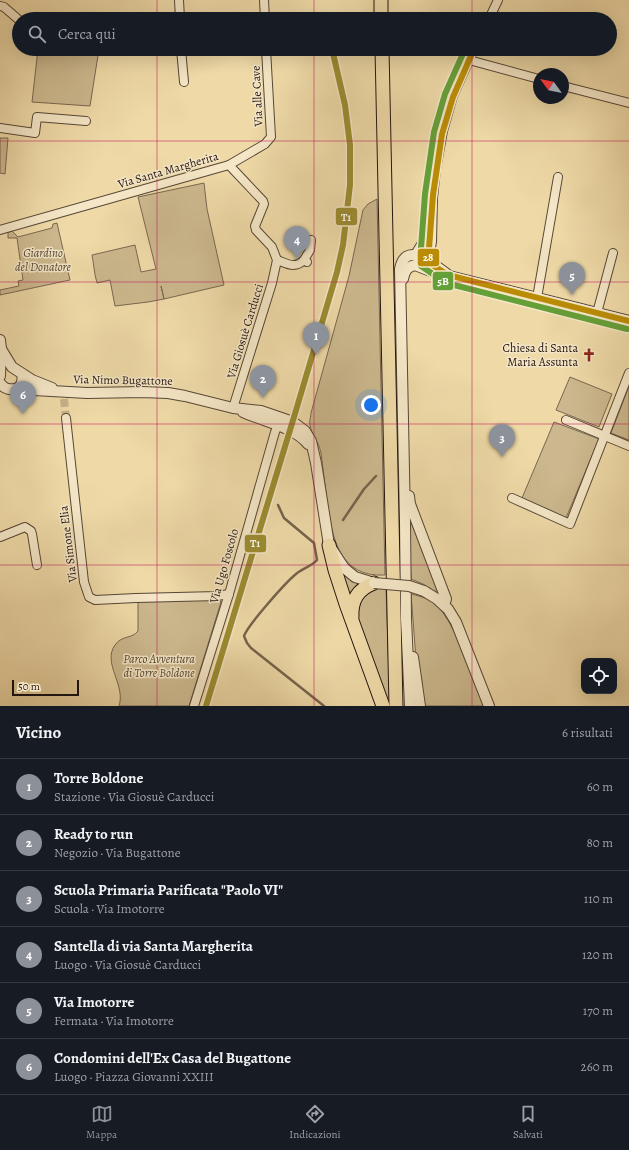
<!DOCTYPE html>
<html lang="it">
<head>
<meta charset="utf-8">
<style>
	body { margin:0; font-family:Alegreya,serif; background:#242831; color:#f1f3f6 }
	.controls { position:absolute; right:12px; bottom:12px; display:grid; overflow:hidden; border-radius:8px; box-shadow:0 4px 16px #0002 }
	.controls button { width:36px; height:36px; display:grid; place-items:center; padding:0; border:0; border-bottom:1px solid #363941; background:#171b24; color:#f1f3f6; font:20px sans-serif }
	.compass { position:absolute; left:533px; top:68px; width:36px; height:36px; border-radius:50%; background:#171b24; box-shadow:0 4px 16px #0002; rotate:303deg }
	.scale { position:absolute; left:12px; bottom:10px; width:67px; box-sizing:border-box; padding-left:4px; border:2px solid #241611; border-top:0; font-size:11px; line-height:14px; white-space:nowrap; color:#241611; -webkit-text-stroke:3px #f4e6c6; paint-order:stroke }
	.you { position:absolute; left:371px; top:405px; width:14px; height:14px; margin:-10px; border:3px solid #fff; border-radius:50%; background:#1a73e8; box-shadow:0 0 0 6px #1a73e833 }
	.badge { display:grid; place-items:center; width:26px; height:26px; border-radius:50%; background:#8c9099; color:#fff; font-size:13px; font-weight:700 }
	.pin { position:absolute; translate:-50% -33px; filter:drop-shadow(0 1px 2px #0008) }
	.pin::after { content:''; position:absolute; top:21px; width:14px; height:12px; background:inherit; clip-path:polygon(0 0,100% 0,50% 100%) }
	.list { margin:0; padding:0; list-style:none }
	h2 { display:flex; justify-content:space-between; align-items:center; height:52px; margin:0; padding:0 16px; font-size:17px }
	h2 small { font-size:13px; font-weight:400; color:#9ea1a6 }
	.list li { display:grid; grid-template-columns:26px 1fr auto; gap:12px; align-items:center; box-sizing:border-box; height:56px; padding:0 16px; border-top:1px solid #363941 }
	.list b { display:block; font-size:15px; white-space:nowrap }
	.list p { margin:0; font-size:13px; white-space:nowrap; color:#9ea1a6 }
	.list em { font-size:13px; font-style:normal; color:#9ea1a6 }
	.icon { flex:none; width:22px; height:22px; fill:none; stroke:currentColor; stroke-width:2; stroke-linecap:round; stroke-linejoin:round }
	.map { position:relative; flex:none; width:629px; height:706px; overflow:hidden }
	.search { position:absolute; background:#171b24; box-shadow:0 4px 16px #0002; left:12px; right:12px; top:12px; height:44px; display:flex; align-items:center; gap:10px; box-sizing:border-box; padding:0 14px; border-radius:22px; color:#9ea1a6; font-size:15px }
	.sheet { height:388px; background:#171b24 }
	nav { display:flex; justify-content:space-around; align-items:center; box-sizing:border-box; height:56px; border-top:1px solid #363941; background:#171b24; font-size:11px; color:#9ea1a6 }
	nav a { display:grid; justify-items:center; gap:2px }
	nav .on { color:#8c9099 }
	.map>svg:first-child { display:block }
</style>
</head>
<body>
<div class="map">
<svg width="629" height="706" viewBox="0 0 629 706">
	<rect width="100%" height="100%" fill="#eed9a7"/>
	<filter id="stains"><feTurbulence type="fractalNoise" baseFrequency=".005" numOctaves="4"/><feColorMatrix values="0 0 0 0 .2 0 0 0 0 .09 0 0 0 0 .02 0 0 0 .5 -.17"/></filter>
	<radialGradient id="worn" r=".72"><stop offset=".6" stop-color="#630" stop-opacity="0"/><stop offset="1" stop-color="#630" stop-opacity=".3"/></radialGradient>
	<g fill="#ccb88e" stroke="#786750">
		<path d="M38,49H99L90,106L32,102Z"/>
		<path d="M0,138H8L5,174L0,173Z"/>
		<path d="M204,183L207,209L224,285L164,299L161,286L164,299L148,302L115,306L110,280L97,283C94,273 94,265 92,255L135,245L141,272L156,269L138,197Z"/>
		<path d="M377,199L385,575C339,578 332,537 327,501C325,485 323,469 321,453C319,442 311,434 310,425C309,421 311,416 311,413L349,276L363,210L368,204Z"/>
		<path d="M57,223L70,280L0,295V290L19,286L18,281L23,280L17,238H8V232L12,231L18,237L52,228L53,224Z"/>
		<path d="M570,377L612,394L599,427L556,410Z"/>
		<path d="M629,386V440L611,433Z"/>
		<path d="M554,422L599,439L566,518L522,498Z"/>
		<path d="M409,517L437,587L436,592L423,584L411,579Z"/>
		<path d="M339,570L361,583L355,587L348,599Z"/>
		<path d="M369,588L386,589L390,706L387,705L354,610Z"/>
		<path d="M411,594C419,596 427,598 434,603C454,618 474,681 484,706H422L416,659Z"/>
		<path d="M218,599L221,602L189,706H119C126,685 102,663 115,645C122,635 132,639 138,631V601Z"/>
	</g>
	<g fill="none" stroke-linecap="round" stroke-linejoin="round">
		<g stroke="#74634c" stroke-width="2.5">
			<path d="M278,505L284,518L314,543L317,560C311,567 302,568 296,574C285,583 248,625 244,636L247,643L251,648L324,706"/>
			<path d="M343,520L364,489L376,476"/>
		</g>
		<path stroke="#c6b289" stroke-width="8" stroke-dasharray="8 4" stroke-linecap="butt" d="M64,399L66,418"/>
		<g stroke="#564736" stroke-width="10">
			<g id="minor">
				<path d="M179,0L180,19"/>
				<path d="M264,0L265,19"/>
				<path d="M0,6L4,7L19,20"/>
				<path d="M489,19L498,0"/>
				<path d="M181,49L184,82"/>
				<path d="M469,60L539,79"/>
				<path d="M563,86L629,103"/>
				<path d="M0,128L35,133L37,117L86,121"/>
				<path d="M229,165L265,144L271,137L266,49"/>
				<path d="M0,230L229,165L263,201L264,204L255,226L256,230L272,247L277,260L272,283L233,408"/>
				<path d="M277,260C288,264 295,269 304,260L307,262"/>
				<path d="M304,260L310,250L311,240"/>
				<path d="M418,260L417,251L425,238L432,220"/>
				<path d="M426,265L428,262L432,242L433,198L436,169L443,131L453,96L474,49"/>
				<path d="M537,298L558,177"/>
				<path d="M597,313L613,253"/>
				<path d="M16,389L21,383L22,374"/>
				<path d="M66,418L84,582L89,597L95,600L136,598L217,596L229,594"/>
				<path d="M566,420L629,446"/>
				<path d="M512,498L570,524L629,373"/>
				<path d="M0,537L25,527L31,531L32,534L37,565"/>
				<path d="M194,706L229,594L275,432L279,423L282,422"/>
			</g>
		</g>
		<g stroke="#564736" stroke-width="12">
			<g id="tertiary">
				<path d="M403,279C405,270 407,267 415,265L433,272L629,321"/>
				<path d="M0,340L1,349L0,376"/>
				<path d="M1,349L12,367L32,380L52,388"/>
				<path d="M0,383C4,389 9,390 16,389L87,393L142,392L168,393L185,396L233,408L261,411L293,422L305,431L311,441L316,463L329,545L344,568L355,577L374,583"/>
				<path d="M243,412C262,421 295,427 308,444"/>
				<path d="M409,496L410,504L446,599L444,605"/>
				<path d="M424,591L437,599L448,609L456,622L489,706"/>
				<path d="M413,657L420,706"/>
				<path d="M410,706L406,619L405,521L400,269C406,239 434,265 448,275"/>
			</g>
		</g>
		<g stroke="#241611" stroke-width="15">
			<g id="trunk">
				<path d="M381,0V19"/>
				<path d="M382,49L396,706"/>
				<path d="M329,545L335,570L346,604L383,706"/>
				<path d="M352,617C351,600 358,589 374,583"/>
			</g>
		</g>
		<use href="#minor" stroke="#f4e6c6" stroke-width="8"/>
		<use href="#tertiary" stroke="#f4e6c6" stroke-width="10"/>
		<use href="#trunk" stroke="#eed9a7" stroke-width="13"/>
		<g stroke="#564736" stroke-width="12" stroke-linecap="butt">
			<path id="tertiary-bridge" d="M374,583L409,586L424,591"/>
		</g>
		<use href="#tertiary-bridge" stroke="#f4e6c6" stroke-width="10"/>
		<g stroke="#f4e6c6" stroke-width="9">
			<path id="bus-1" d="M474,49L453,97L442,134L433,195L428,262L448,275L629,321"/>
		</g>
		<g stroke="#f4e6c6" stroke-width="9">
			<path id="bus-2" d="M465,49L445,94L434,132L425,194L420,262L421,266L446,283L627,329"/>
		</g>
		<use href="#bus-1" stroke="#ba8c06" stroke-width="6"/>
		<use href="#bus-2" stroke="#659f38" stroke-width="6"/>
		<g stroke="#f4e6c6" stroke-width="9">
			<path id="tram-1" d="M206,706L294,417L337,272L343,245L350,185V145L345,105L332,49"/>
		</g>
		<use href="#tram-1" stroke="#9b8c30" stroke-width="6"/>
	</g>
	<path fill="none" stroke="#c2185b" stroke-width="1" stroke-opacity="0.55" d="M157,0V19M314,0V19M472,0V19M157,49V706M314,49V706M472,49V706M0,141H629M0,282H629M0,424H629M0,565H629"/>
	<defs>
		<g id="church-bare" transform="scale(1.08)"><path d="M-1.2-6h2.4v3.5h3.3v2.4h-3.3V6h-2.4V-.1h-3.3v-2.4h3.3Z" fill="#8f2418" stroke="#f4e6c6" stroke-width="2.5" paint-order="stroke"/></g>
	</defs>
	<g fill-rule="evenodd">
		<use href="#church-bare" x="589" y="355"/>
	</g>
	<g text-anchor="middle" stroke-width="3" stroke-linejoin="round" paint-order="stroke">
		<g font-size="12" fill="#241611" stroke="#f4e6c6">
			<text transform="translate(257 96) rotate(-93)" y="4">Via alle Cave</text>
			<text transform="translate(168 170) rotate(-16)" y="4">Via Santa Margherita</text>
			<text transform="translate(245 331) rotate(-73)" y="4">Via Giosuè Carducci</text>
			<text transform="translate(123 380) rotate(1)" y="4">Via Nimo Bugattone</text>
			<text transform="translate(68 544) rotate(-97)" y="4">Via Simone Elia</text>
			<text transform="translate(224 566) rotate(-74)" y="4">Via Ugo Foscolo</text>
		</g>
		<g font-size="12" font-style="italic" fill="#564736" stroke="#f4e6c6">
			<text x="43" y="257">Giardino<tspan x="43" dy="14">del Donatore</tspan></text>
			<text x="159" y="663">Parco Avventura<tspan x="159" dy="14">di Torre Boldone</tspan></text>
		</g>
		<g font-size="12" fill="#241611" stroke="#f4e6c6" text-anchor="end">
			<text x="578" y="352">Chiesa di Santa<tspan x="578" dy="14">Maria Assunta</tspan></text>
		</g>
	</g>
	<g stroke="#f4e6c6" stroke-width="1.5">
		<rect x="335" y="207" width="23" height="19" rx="4" fill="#9b8c30"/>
		<rect x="417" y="248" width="23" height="19" rx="4" fill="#ba8c06"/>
		<rect x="432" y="271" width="22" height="20" rx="4" fill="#659f38"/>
		<rect x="244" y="534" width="23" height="19" rx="4" fill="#9b8c30"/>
	</g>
	<g font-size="11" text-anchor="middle" font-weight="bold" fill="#fff">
		<text x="346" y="221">T1</text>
		<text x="428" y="261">28</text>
		<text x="443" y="285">5B</text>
		<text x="255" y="547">T1</text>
	</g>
	<rect width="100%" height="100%" filter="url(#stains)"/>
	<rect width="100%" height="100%" fill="url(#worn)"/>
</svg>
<div class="controls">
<button><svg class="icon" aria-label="locate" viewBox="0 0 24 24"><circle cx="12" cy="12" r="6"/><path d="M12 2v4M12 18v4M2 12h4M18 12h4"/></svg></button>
</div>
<svg class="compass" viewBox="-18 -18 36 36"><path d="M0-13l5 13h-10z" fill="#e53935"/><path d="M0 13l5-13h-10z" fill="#9ea1a6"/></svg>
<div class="scale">50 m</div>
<div class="you"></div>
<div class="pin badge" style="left:316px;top:355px">1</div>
<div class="pin badge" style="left:263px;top:398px">2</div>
<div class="pin badge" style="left:502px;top:457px">3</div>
<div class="pin badge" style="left:297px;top:259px">4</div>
<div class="pin badge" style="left:572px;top:295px">5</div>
<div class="pin badge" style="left:23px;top:414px">6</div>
<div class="search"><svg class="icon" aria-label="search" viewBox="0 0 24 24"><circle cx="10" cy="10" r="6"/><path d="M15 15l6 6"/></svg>Cerca qui</div>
</div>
<section class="sheet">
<h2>Vicino<small>6 risultati</small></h2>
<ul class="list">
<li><span class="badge">1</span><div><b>Torre Boldone</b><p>Stazione · Via Giosuè Carducci</p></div><em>60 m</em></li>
<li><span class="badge">2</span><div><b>Ready to run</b><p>Negozio · Via Bugattone</p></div><em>80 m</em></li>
<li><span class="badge">3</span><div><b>Scuola Primaria Parificata &quot;Paolo VI&quot;</b><p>Scuola · Via Imotorre</p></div><em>110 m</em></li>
<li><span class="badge">4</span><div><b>Santella di via Santa Margherita</b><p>Luogo · Via Giosuè Carducci</p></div><em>120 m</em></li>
<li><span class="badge">5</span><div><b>Via Imotorre</b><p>Fermata · Via Imotorre</p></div><em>170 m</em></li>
<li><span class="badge">6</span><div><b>Condomini dell'Ex Casa del Bugattone</b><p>Luogo · Piazza Giovanni XXIII</p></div><em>260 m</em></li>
</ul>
</section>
<nav>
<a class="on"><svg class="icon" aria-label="map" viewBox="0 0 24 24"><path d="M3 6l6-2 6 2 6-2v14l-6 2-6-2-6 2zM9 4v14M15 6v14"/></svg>Mappa</a>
<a><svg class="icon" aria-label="directions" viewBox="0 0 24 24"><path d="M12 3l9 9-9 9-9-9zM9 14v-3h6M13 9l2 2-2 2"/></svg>Indicazioni</a>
<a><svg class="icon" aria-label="saved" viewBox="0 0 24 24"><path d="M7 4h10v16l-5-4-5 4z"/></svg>Salvati</a>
</nav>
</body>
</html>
